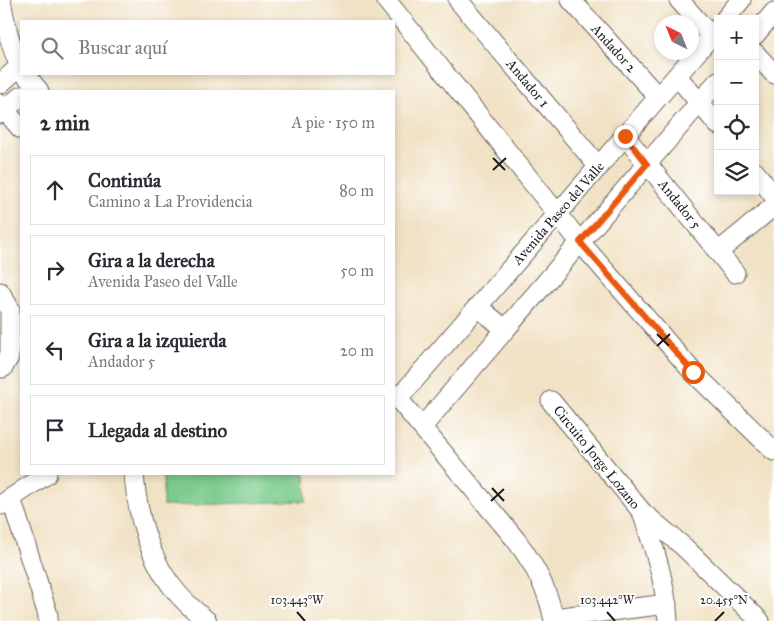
<!DOCTYPE html>
<html lang="es">
<head>
<meta charset="utf-8">
<style>
	body { margin:0; font-family:"IM FELL Great Primer",serif; background:#f2f2f3; color:#2b2b33 }
	.controls { position:absolute; right:15px; top:15px; display:grid; overflow:hidden; border-radius:0px; box-shadow:0 2px 8px #0003 }
	.controls button { width:45px; height:45px; display:grid; place-items:center; padding:0; border:0; border-bottom:1px solid #e1e1e2; background:#fff; color:#2b2b33; font:25px sans-serif }
	.compass { position:absolute; left:654px; top:15px; width:45px; height:45px; border-radius:50%; background:#fff; box-shadow:0 2px 8px #0003; rotate:317deg }
	.stop { position:absolute; width:15px; height:15px; margin:-11px; border:4px solid #ea580c; border-radius:50%; background:#fff }
	.stop.end { background:#ea580c; border-color:#fff; box-shadow:0 1px 5px #0008 }
	.list { margin:0; padding:0; list-style:none }
	h2 { display:flex; justify-content:space-between; align-items:center; height:65px; margin:0; padding:0 20px; font-size:21px }
	h2 small { font-size:16px; font-weight:400; color:#7c7c81 }
	.list li { display:grid; grid-template-columns:32px 1fr auto; gap:15px; align-items:center; box-sizing:border-box; height:70px; margin:0 10px 10px; padding:0 10px; border:1px solid #e1e1e2; border-radius:0px }
	.list b { display:block; font-size:19px; white-space:nowrap }
	.list p { margin:0; font-size:16px; white-space:nowrap; color:#7c7c81 }
	.list em { font-size:16px; font-style:normal; color:#7c7c81 }
	.icon { flex:none; width:28px; height:28px; fill:none; stroke:currentColor; stroke-width:2; stroke-linecap:round; stroke-linejoin:round }
	.map { position:relative; flex:none; width:774px; height:621px; overflow:hidden }
	.search { position:absolute; background:#fff; box-shadow:0 2px 8px #0003; left:20px; top:20px; width:375px; height:55px; display:flex; align-items:center; gap:12px; box-sizing:border-box; padding:0 18px; border-radius:0px; color:#7c7c81; font-size:19px }
	.panel { position:absolute; background:#fff; box-shadow:0 2px 8px #0003; left:20px; top:90px; width:375px; height:385px; border-radius:0px }
	.map>svg:first-child { display:block }
</style>
</head>
<body>
<div class="map">
<svg width="774" height="621" viewBox="0 0 774 621">
	<rect width="100%" height="100%" fill="#fff"/>
	<filter id="ink" filterUnits="userSpaceOnUse"><feTurbulence type="fractalNoise" baseFrequency=".02" numOctaves="2"/><feDisplacementMap in="SourceGraphic" scale="10" xChannelSelector="R" yChannelSelector="G"/><feConvolveMatrix kernelMatrix="1 2 1 2 8 2 1 2 1" color-interpolation-filters="sRGB"/></filter>
	<filter id="wash" filterUnits="userSpaceOnUse"><feTurbulence type="fractalNoise" baseFrequency=".0096" numOctaves="4" result="noise"/><feDisplacementMap in="SourceGraphic" scale="20" xChannelSelector="R" yChannelSelector="G"/><feGaussianBlur stdDeviation="1.12" result="paint"/><feColorMatrix in="noise" values="0 0 0 0 0 0 0 0 0 0 0 0 0 0 0 0 0 1.4 0 .05"/><feComposite in="paint" operator="in"/></filter>
	<g filter="url(#wash)">
		<rect width="100%" height="100%" fill="#f1e2c5"/>
		<path fill="#7bcb8c" stroke="#4c7454" d="M163,474H305L306,501L163,506Z"/>
	</g>
	<g filter="url(#ink)">
		<g fill="none" stroke-linecap="round" stroke-linejoin="round">
			<g stroke="#676157" stroke-width="21">
				<g id="minor">
					<path d="M1,0C5,23 10,47 21,68"/>
					<path d="M386,0L580,242L693,372L774,451"/>
					<path d="M458,0L599,167"/>
					<path d="M571,0L658,97"/>
					<path d="M679,0L711,36"/>
					<path d="M725,19L741,0"/>
					<path d="M755,35L774,12"/>
					<path d="M755,53L774,74"/>
					<path d="M25,74L39,91"/>
					<path d="M677,76L718,125"/>
					<path d="M0,84L20,66"/>
					<path d="M0,104L21,129"/>
					<path d="M0,114L21,96"/>
					<path d="M625,136L735,273"/>
					<path d="M755,172L774,196"/>
					<path d="M718,252L774,206"/>
					<path d="M0,292L10,309V350L9,357L3,368"/>
					<path d="M478,307L505,329"/>
					<path d="M394,394L516,540C534,564 549,591 554,621"/>
					<path d="M398,399L718,28"/>
					<path d="M551,401L642,512L684,547L760,621"/>
					<path d="M422,427L718,81"/>
					<path d="M134,474C137,515 150,563 179,595C187,604 197,613 207,621"/>
					<path d="M11,498L48,615V621"/>
					<path d="M1,505L47,474"/>
					<path d="M642,512C654,548 666,583 668,621"/>
					<path d="M554,618L667,604"/>
				</g>
			</g>
			<use href="#minor" stroke="#fff" stroke-width="19"/>
		</g>
	</g>
	<g fill="none" stroke-linecap="round" stroke-linejoin="round" filter="url(#ink)">
		<path stroke="#ea580c" stroke-width="6" d="M625,136L647,164L580,242L693,372"/>
	</g>
	<path fill="none" stroke="#1c1c1c" stroke-width="2" d="M493,158L505,170M493,170L506,158M657,334L669,346M657,346L670,334M492,488L504,501M491,501L504,489M297,612L305,621M607,612L615,621M715,621L724,612"/>
	<g text-anchor="middle" stroke-width="4" stroke-linejoin="round" paint-order="stroke">
		<g font-size="14" fill="#1c1c1c" stroke="#fff">
			<text transform="translate(614 48) rotate(48)" y="5">Andador 2</text>
			<text transform="translate(528 83) rotate(50)" y="5">Andador 1</text>
			<text transform="translate(680 204) rotate(51)" y="5">Andador 5</text>
			<text transform="translate(558 213) rotate(-49)" y="5">Avenida Paseo del Valle</text>
			<text transform="translate(597 457) rotate(51)" y="5">Circuito Jorge Lozano</text>
		</g>
	</g>
	<g font-size="12" text-anchor="middle" fill="#1c1c1c" stroke="#fff" stroke-width="4" stroke-linejoin="round" paint-order="stroke">
		<text x="297" y="604">103.443°W</text>
		<text x="607" y="604">103.442°W</text>
		<text x="724" y="604">20.455°N</text>
	</g>
</svg>
<div class="controls">
<button>+</button>
<button>−</button>
<button><svg class="icon" aria-label="locate" viewBox="0 0 24 24"><circle cx="12" cy="12" r="6"/><path d="M12 2v4M12 18v4M2 12h4M18 12h4"/></svg></button>
<button><svg class="icon" aria-label="layers" viewBox="0 0 24 24"><path d="M12 4l9 5-9 5-9-5zM3 14l9 5 9-5"/></svg></button>
</div>
<svg class="compass" viewBox="-18 -18 36 36"><path d="M0-13l5 13h-10z" fill="#e53935"/><path d="M0 13l5-13h-10z" fill="#7c7c81"/></svg>
<div class="stop" style="left:693px;top:372px"></div>
<div class="stop end" style="left:625px;top:136px"></div>
<div class="search"><svg class="icon" aria-label="search" viewBox="0 0 24 24"><circle cx="10" cy="10" r="6"/><path d="M15 15l6 6"/></svg>Buscar aquí</div>
<section class="panel">
<h2>2 min<small>A pie · 150 m</small></h2>
<ul class="list">
<li><svg class="icon" aria-label="ahead" viewBox="0 0 24 24"><path d="M12 20V5M6 11l6-6 6 6"/></svg><div><b>Continúa</b><p>Camino a La Providencia</p></div><em>80 m</em></li>
<li><svg class="icon" aria-label="right" viewBox="0 0 24 24"><path d="M7 20v-9h11M14 6l5 5-5 5"/></svg><div><b>Gira a la derecha</b><p>Avenida Paseo del Valle</p></div><em>50 m</em></li>
<li><svg class="icon" aria-label="left" viewBox="0 0 24 24"><path d="M17 20v-9H6M10 6l-5 5 5 5"/></svg><div><b>Gira a la izquierda</b><p>Andador 5</p></div><em>20 m</em></li>
<li><svg class="icon" aria-label="arrive" viewBox="0 0 24 24"><path d="M6 21V4h12l-3 4 3 4H6"/></svg><div><b>Llegada al destino</b></div></li>
</ul>
</section>
</div>
</body>
</html>
